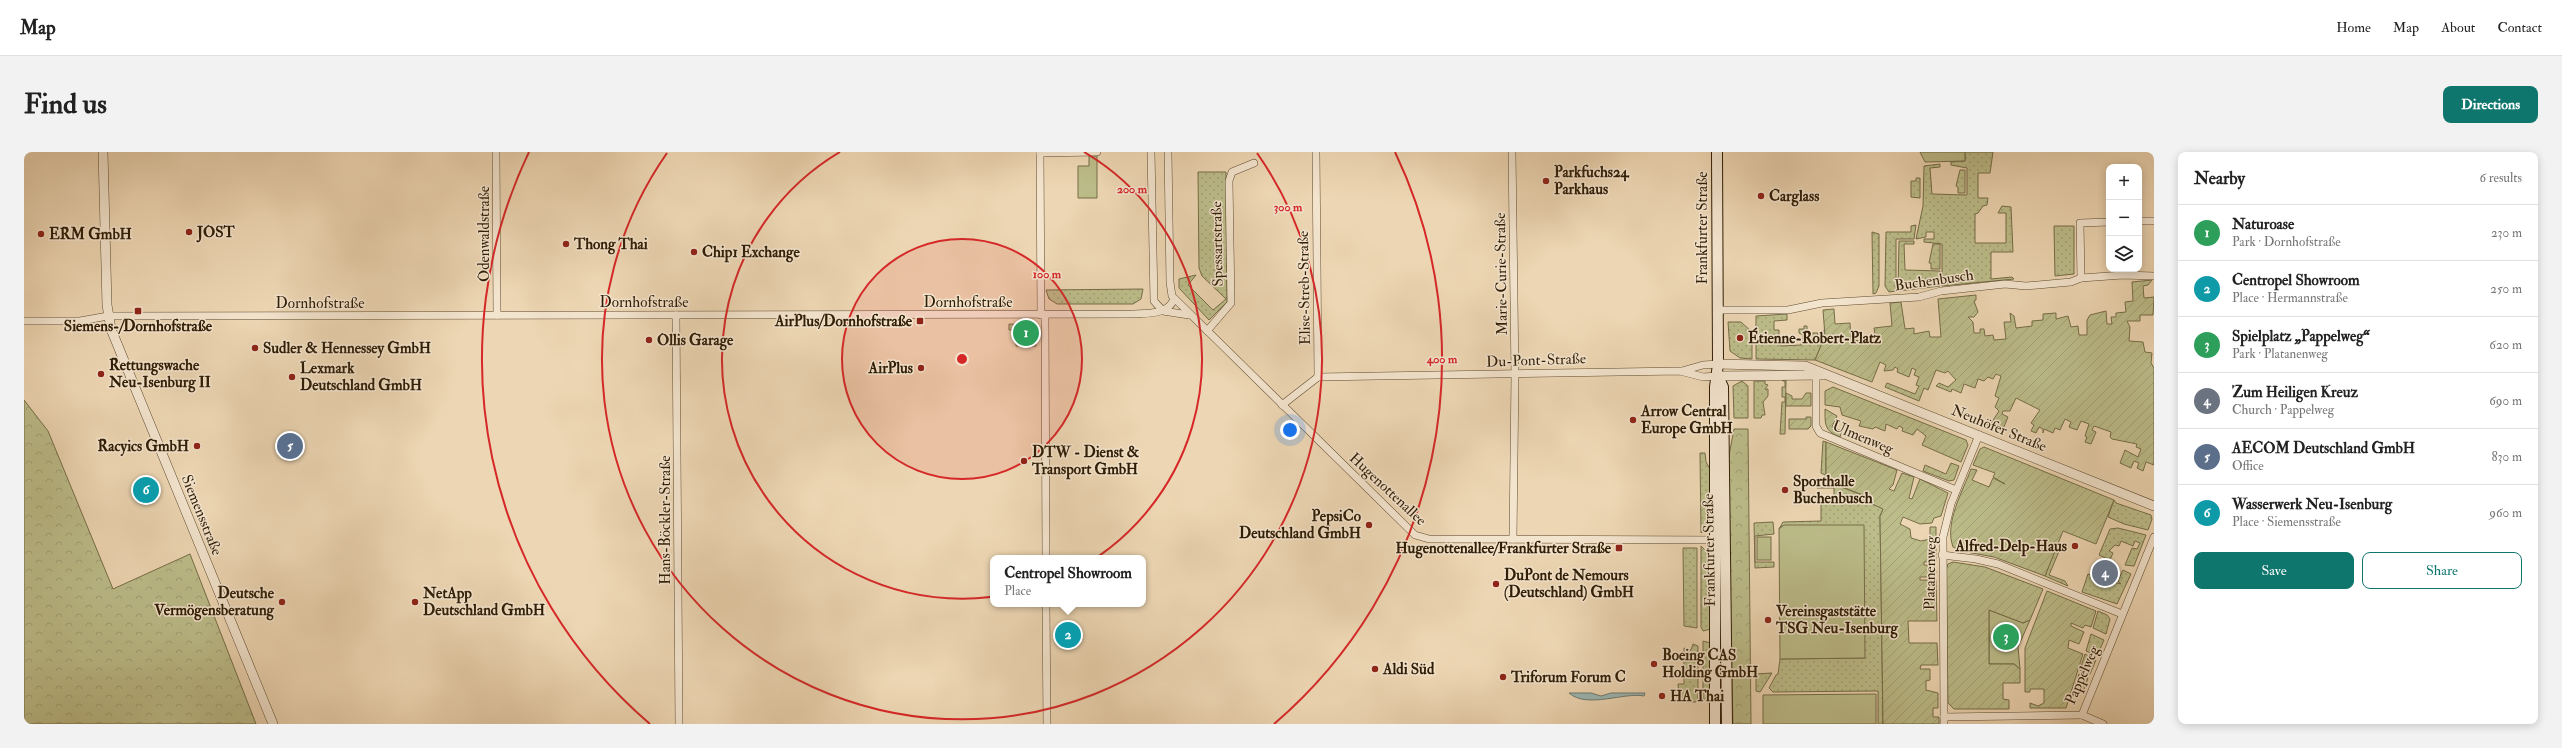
<!DOCTYPE html>
<html lang="en">
<head>
<meta charset="utf-8">
<style>
	body { margin:0; font-family:"IM FELL Double Pica",serif; background:#f2f2f2; color:#222 }
	.controls { position:absolute; right:12px; top:12px; display:grid; overflow:hidden; border-radius:8px; box-shadow:0 2px 10px #0003 }
	.controls button { width:36px; height:36px; display:grid; place-items:center; padding:0; border:0; border-bottom:1px solid #e0e0e0; background:#fff; color:#222; font:20px sans-serif }
	.you { position:absolute; left:1266px; top:278px; width:14px; height:14px; margin:-10px; border:3px solid #fff; border-radius:50%; background:#1a73e8; box-shadow:0 0 0 6px #1a73e833 }
	.badge { display:grid; place-items:center; width:26px; height:26px; border-radius:50%; background:#0f766e; color:#fff; font-size:13px; font-weight:700 }
	.pin { position:absolute; translate:-50% -50%; border:2px solid #fff; box-shadow:0 1px 4px #0006 }
	.popup { position:absolute; left:966px; top:403px; width:156px; height:52px; box-sizing:border-box; display:grid; place-content:center; border-radius:8px; background:#fff; filter:drop-shadow(0 1px 3px #0005); font-size:13px; white-space:nowrap; color:#767676 }
	.popup b { font-size:15px; color:#222 }
	.popup::after { content:''; position:absolute; left:50%; top:100%; margin-left:-8px; border:8px solid transparent; border-top-color:#fff }
	.list { margin:0; padding:0; list-style:none }
	h2 { display:flex; justify-content:space-between; align-items:center; height:52px; margin:0; padding:0 16px; font-size:17px }
	h2 small { font-size:13px; font-weight:400; color:#767676 }
	.list li { display:grid; grid-template-columns:26px 1fr auto; gap:12px; align-items:center; box-sizing:border-box; height:56px; padding:0 16px; border-top:1px solid #e0e0e0 }
	.list b { display:block; font-size:15px; white-space:nowrap }
	.list p { margin:0; font-size:13px; white-space:nowrap; color:#767676 }
	.list em { font-size:13px; font-style:normal; color:#767676 }
	.actions { display:flex; gap:8px; padding:12px 16px }
	.actions a { flex:1; padding:9px 0; border:1px solid #0f766e; border-radius:8px; text-align:center; font-size:14px; color:#0f766e }
	.actions .main { background:#0f766e; color:#fff }
	.icon { flex:none; width:22px; height:22px; fill:none; stroke:currentColor; stroke-width:2; stroke-linecap:round; stroke-linejoin:round }
	.map { position:relative; flex:none; width:2130px; height:572px; overflow:hidden; border-radius:8px }
	header { display:flex; align-items:center; gap:24px; box-sizing:border-box; height:56px; padding:0 20px; background:#fff; border-bottom:1px solid #e0e0e0 }
	header strong { font-size:19px }
	nav { display:flex; gap:22px; margin-inline-start:auto; font-size:14px }
	.intro { display:flex; align-items:center; justify-content:space-between; box-sizing:border-box; height:96px; padding:0 24px }
	h1 { margin:0; font-size:28px }
	.button { padding:10px 18px; border-radius:8px; background:#0f766e; color:#fff; font-size:14px; font-weight:700 }
	main { display:flex; gap:24px; padding:0 24px }
	aside { flex:1; background:#fff; border-radius:8px; box-shadow:0 2px 10px #0003 }
	.map>svg:first-child { display:block }
</style>
</head>
<body>
<header>
<strong>Map</strong>
<nav><a>Home</a><a>Map</a><a>About</a><a>Contact</a></nav>
</header>
<div class="intro"><h1>Find us</h1><a class="button">Directions</a></div>
<main>
<div class="map">
<svg width="2130" height="572" viewBox="0 0 2130 572">
	<defs>
		<pattern id="grass-dots" width="8" height="8" patternUnits="userSpaceOnUse"><rect width="8" height="8" fill="#bcbd8a"/><path d="M2 2h.1M6 6h.1" fill="none" stroke="#a2a276" stroke-width="1.8" stroke-linecap="round"/></pattern>
		<pattern id="forest-crowns" width="20" height="18" patternUnits="userSpaceOnUse"><rect width="20" height="18" fill="#bcbd8a"/><path d="M2 6a3 3 0 1 1 6 0M12 15a3 3 0 1 1 6 0" fill="none" stroke="#a2a276"/></pattern>
		<pattern id="garden-furrows" width="10" height="10" patternUnits="userSpaceOnUse"><rect width="10" height="10" fill="#bcbd8a"/><path d="M-1 1l2-2M0 10L10 0M9 11l2-2" fill="none" stroke="#a2a276"/></pattern>
	</defs>
	<rect width="100%" height="100%" fill="#edd6b3"/>
	<filter id="stains"><feTurbulence type="fractalNoise" baseFrequency=".005" numOctaves="4"/><feColorMatrix values="0 0 0 0 .2 0 0 0 0 .09 0 0 0 0 .02 0 0 0 .5 -.17"/></filter>
	<radialGradient id="worn" r=".72"><stop offset=".6" stop-color="#630" stop-opacity="0"/><stop offset="1" stop-color="#630" stop-opacity=".3"/></radialGradient>
	<g fill="url(#grass-dots)" stroke="#766d48">
		<path d="M1941,0H1969L1966,21H1954V46H1964L1963,53L1959,54L1954,61L1951,62V91H1982V61H1974L1978,54L1987,55L1989,100H1967V127L1988,125L1990,127L1918,134V92L1900,90V87H1910V80H1902V85L1892,87L1899,54L1900,14L1916,12V15L1906,16L1908,42L1943,43V16L1927,13V10L1941,9Z"/>
		<path d="M1936,18H1941V41H1934V35L1932,34Z"/>
		<path d="M1174,20H1202L1203,150L1185,168L1155,136V127L1172,123L1164,133L1189,158L1202,147L1178,124L1175,116Z"/>
		<path d="M1892,26H1896V46L1887,45V29H1892Z"/>
		<path d="M1892,73L1890,87H1872V139L1865,140L1861,134L1862,80H1887V74Z"/>
		<path d="M2030,74H2050V122L2031,124Z"/>
		<path d="M1848,80L1855,82V134L1852,141L1849,142Z"/>
		<path d="M1875,89H1890V92H1880L1881,118L1916,119V134L1874,139Z"/>
		<path d="M1909,92H1916V117H1907V111H1905Z"/>
		<path d="M1119,137L1117,147L1109,152H1033L1025,147L1022,138Z"/>
		<path d="M1763,162V168L1750,169V178H1755V186H1752L1757,194L1777,193L1779,183L1775,181V177H1780V174H1783V181H1794L1793,183H1798L1801,176V184L1791,208L1732,207V164Z"/>
		<path d="M1704,170H1717L1728,180V207L1716,206L1706,199Z"/>
		<path d="M1758,228H1762L1761,282H1756L1758,250H1761V245H1758V235H1761V230Z"/>
		<path d="M1718,229L1724,234V266H1710L1709,234Z"/>
		<path d="M1730,229H1741V232L1744,233L1741,237H1744V244L1739,250L1741,263H1738L1737,266H1730Z"/>
		<path d="M1799,289L1802,290V329L1848,347L1859,357L1856,364L1859,572H1854V539L1749,540L1745,536L1752,523L1754,522L1756,507L1841,506L1757,374L1755,377L1759,370L1797,369V350L1810,346V336H1793V326L1799,328L1801,323L1797,321Z"/>
		<path d="M1676,301H1681L1682,310L1687,319L1688,372L1677,381Z"/>
		<path d="M2090,348L2092,351L2127,363L2128,367L2124,378L2100,372L2084,365Z"/>
		<path d="M1749,370L1750,382L1731,384V410H1750V415L1731,416L1730,371Z"/>
		<path d="M2094,376L2122,383L2110,414L2101,413L2108,396L2113,397L2116,391L2111,389L2109,394L2097,389L2095,394L2091,393L2085,399L2089,401L2086,408L2075,403L2086,377Z"/>
		<path d="M1677,394L1687,404V477L1679,479L1677,475Z"/>
		<path d="M2032,395L2036,397L2025,423L2041,429L2044,434L2021,424Z"/>
		<path d="M1659,396H1673V476L1660,474Z"/>
		<path d="M2099,418L2107,422L2093,452L2058,440L2064,422L2087,432L2089,430L2097,432L2094,429Z"/>
		<path d="M2074,459L2083,463L2086,467L2082,482L2069,476Z"/>
		<path d="M2067,482L2080,488L2073,504L2062,499Z"/>
		<path d="M1679,489L1687,491L1686,544L1679,548Z"/>
		<path d="M1669,492L1674,494V547L1672,550H1662L1655,544L1654,532H1660V496L1667,498Z"/>
		<path d="M2061,502L2072,508L2066,522L2056,518Z"/>
		<path d="M1748,521L1736,540L1732,539V522Z"/>
		<path d="M2055,522L2064,526L2059,541L2050,538Z"/>
	</g>
	<g fill="url(#forest-crowns)" stroke="#766d48">
		<path d="M0,248L24,279L89,437L166,402L232,572H0Z"/>
		<path d="M1710,277H1724L1727,572H1709L1703,314Z"/>
	</g>
	<g fill="#bcbd8a" stroke="#766d48">
		<path d="M1896,0H1941V9L1901,10Z"/>
		<path d="M1065,4H1073V46H1054V14H1065Z"/>
		<path d="M985,172L1005,173L1011,179L1012,194H992V178H985Z"/>
		<path d="M1760,373H1840L1841,506L1756,507L1755,377Z"/>
		<rect x="1733" y="385" width="14" height="23"/>
		<path d="M1965,458L1999,471L2006,468L1994,495L1996,517L1990,512H1965Z"/>
		<path d="M1852,542V572H1739V543Z"/>
	</g>
	<g fill="url(#garden-furrows)" stroke="#766d48">
		<path d="M2128,128L2124,133L2119,134L2120,146L2130,145L2129,163H2116V169H2103L2106,175L2105,189L2119,190L2121,200L2128,201L2127,211L2130,216V313L2122,310L2119,319L2113,316L2115,311L2110,309L2107,316L2096,311L2101,298L2114,305L2117,297L2112,295L2113,292L2088,287L2086,285L2087,280L2070,274L2068,278L2072,280L2067,292L2061,290L2063,285L2061,284L2065,272L2057,269L2053,278L2045,275L2047,270L2041,267L2036,278L2031,276L2029,281L2020,277L2019,281V277L2015,275L2012,281L2007,279L2010,273L2007,271L2016,258L1992,246L1986,259H1979L1978,262L1984,265L1977,282L1944,269L1945,267L1966,273L1975,259L1971,255L1975,246L1971,244L1977,224L1972,222L1969,227L1964,225L1960,229L1954,227L1951,236L1940,232L1937,241L1928,237L1927,240L1912,234L1915,231L1924,235L1932,228L1924,219L1921,221L1912,218L1904,238L1900,236L1895,249L1861,235L1863,231L1891,242L1895,234L1892,233L1895,225L1890,223L1892,218L1888,216L1885,225L1873,220L1874,217L1871,215L1869,218L1860,219L1862,213L1856,210L1848,230L1791,208L1801,184L1799,158L1810,157L1811,172L1826,171L1827,188L1852,190L1850,176L1868,174L1866,151L1877,150L1881,177L1890,176V182L1905,179L1906,185H1917L1914,147L1952,143V148L1950,149L1954,160L1950,165H1944L1949,170L1950,181H1956V177H1960L1961,184L1969,183L1970,188L1982,187L1980,170H1987L1986,161L1990,164L1992,176L2008,174V169L2019,168V162L2032,161V167L2044,164L2047,175L2054,174L2055,183H2063V168L2066,163L2082,159L2083,172H2088L2087,165H2092V161L2102,160L2101,150L2109,149L2108,130Z"/>
		<path d="M1809,235L1942,288L1944,293L1937,310L1898,293L1902,284L1893,277L1889,283L1878,279L1879,276L1875,274L1873,277L1862,272L1861,279L1851,275L1849,277L1835,274L1837,269L1818,263L1816,255L1801,253V239Z"/>
		<path d="M1762,241L1768,244V247H1778L1782,241H1787V254H1762Z"/>
		<path d="M1801,257L1813,264L1808,275L1818,279L1816,285C1800,279 1801,272 1801,257Z"/>
		<path d="M1782,265H1787V274L1784,277H1765V267H1782Z"/>
		<path d="M1802,290L1873,318L1869,333L1865,337L1870,339L1878,321L1890,325L1885,346L1888,347L1896,327L1924,341L1917,364L1910,366L1908,371L1896,372L1879,365L1876,372L1886,377L1887,386L1897,389L1906,387V375H1912V409L1900,410V413L1911,414L1912,421L1908,425H1896V428H1912L1913,469H1884L1885,491H1913L1914,513H1897L1896,517H1906V528L1902,529V538L1914,541V556H1909V565H1915V572H1859L1856,364L1859,357L1846,351L1847,346L1802,329Z"/>
		<path d="M1960,295L2090,348L2072,392L2039,379L2021,424L1970,405L1937,399L1929,395C1920,371 1939,339 1947,317L1953,318L1948,328L1965,335L1969,326L1981,332L1969,325L1971,321L1949,313L1956,297Z"/>
		<path d="M1927,311L1935,314L1930,328L1925,329L1899,319L1901,313L1922,322Z"/>
		<path d="M1929,410L1961,415L2019,437L2006,468L1999,471L1965,458V512H1990L1996,517V531H1979V547L1985,548V557H1930L1924,551L1922,418L1924,412Z"/>
		<path d="M2023,439L2072,459L2067,475L2061,473L2059,476L2047,471V474L2060,480L2055,492L2045,488L2044,496L2059,502L2042,556H2006V551L2014,554L2020,551V537H2006V540H2001V496Z"/>
	</g>
	<path fill="#9ab7b4" stroke="#70796e" d="M1545,541H1567L1577,544L1587,541H1621L1620,544C1600,540 1563,557 1545,541Z"/>
	<g fill="none" stroke-linecap="round" stroke-linejoin="round">
		<g stroke="#5f4b30" stroke-width="8">
			<g id="minor">
				<path d="M472,0L473,163"/>
				<path d="M1016,0L1017,163"/>
				<path d="M1127,0L1130,149L1139,159L1165,163"/>
				<path d="M1144,0L1146,130L1148,144L1391,383L1405,387L1696,388"/>
				<path d="M1292,0L1294,225"/>
				<path d="M1488,0L1491,223L1489,387"/>
				<path d="M1016,1L1073,0"/>
				<path d="M2115,69H2130"/>
				<path d="M2057,126L2056,71L2085,70"/>
				<path d="M1694,158H1764L1798,151L1895,145L1917,139L1981,132L2002,134L2047,130L2057,126L2099,123L2130,124"/>
				<path d="M652,163L655,572"/>
				<path d="M1021,163L1022,406"/>
				<path d="M0,169H56L84,164L1108,162C1123,161 1144,163 1150,147"/>
				<path d="M1183,179L1207,151L1205,29L1208,20L1230,11"/>
				<path d="M1792,218V274L1796,281L1932,338"/>
				<path d="M1658,219L1679,213L1694,212"/>
				<path d="M1258,253L1294,225L1656,219L1679,225L1694,224"/>
				<path d="M1918,403L1952,407L1974,412L2098,462"/>
				<path d="M1022,452L1023,572"/>
				<path d="M2058,563L2079,572"/>
				<path d="M1920,565L1919,385L1927,352L1955,283"/>
				<path d="M1920,572V565L2058,563L2130,385"/>
			</g>
		</g>
		<g stroke="#5f4b30" stroke-width="10">
			<g id="tertiary">
				<path d="M79,0L83,153L87,177L249,572"/>
				<path d="M1694,212L1781,214L2130,354"/>
				<path d="M1694,224L1798,223"/>
			</g>
		</g>
		<g stroke="#301d05" stroke-width="12">
			<g id="secondary">
				<path d="M1694,224L1699,235L1703,572"/>
				<path d="M1691,572V235L1694,212L1693,0"/>
			</g>
		</g>
		<use href="#minor" stroke="#f3e4ce" stroke-width="7"/>
		<use href="#tertiary" stroke="#f3e4ce" stroke-width="9"/>
		<use href="#secondary" stroke="#f3e4ce" stroke-width="10"/>
	</g>
	<circle cx="938" cy="207" r="120" fill="#d62828" fill-opacity=".12"/>
	<g fill="none" stroke="#d62828" stroke-width="2">
		<circle cx="938" cy="207" r="120"/>
		<path d="M1060 0A240 240 0 1 1 816 0"/>
		<path d="M1233 1A360 360 0 1 1 643 1"/>
		<path d="M626 572A480 480 0 0 1 505 0M1371 0A480 480 0 0 1 1250 572"/>
	</g>
	<g fill="#8f2418" stroke="#f3e4ce" stroke-width="1.5">
		<circle cx="1522" cy="29" r="4"/>
		<circle cx="1737" cy="44" r="4"/>
		<circle cx="165" cy="80" r="4"/>
		<circle cx="17" cy="82" r="4"/>
		<circle cx="542" cy="92" r="4"/>
		<circle cx="670" cy="100" r="4"/>
		<rect x="110" y="155" width="8" height="8" rx="2"/>
		<rect x="892" y="165" width="8" height="8" rx="2"/>
		<circle cx="1716" cy="186" r="4"/>
		<circle cx="625" cy="188" r="4"/>
		<circle cx="231" cy="196" r="4"/>
		<circle cx="897" cy="216" r="4"/>
		<circle cx="77" cy="222" r="4"/>
		<circle cx="268" cy="225" r="4"/>
		<circle cx="1609" cy="268" r="4"/>
		<circle cx="173" cy="294" r="4"/>
		<circle cx="1000" cy="309" r="4"/>
		<circle cx="1761" cy="338" r="4"/>
		<circle cx="1345" cy="373" r="4"/>
		<circle cx="2051" cy="394" r="4"/>
		<rect x="1591" y="392" width="8" height="8" rx="2"/>
		<circle cx="1472" cy="432" r="4"/>
		<circle cx="258" cy="450" r="4"/>
		<circle cx="391" cy="450" r="4"/>
		<circle cx="1744" cy="468" r="4"/>
		<circle cx="1630" cy="512" r="4"/>
		<circle cx="1351" cy="517" r="4"/>
		<circle cx="1479" cy="525" r="4"/>
		<circle cx="1638" cy="544" r="4"/>
	</g>
	<g text-anchor="middle" stroke-width="3" stroke-linejoin="round" paint-order="stroke">
		<g font-size="15" font-weight="bold" fill="#301d05" stroke="#f3e4ce" text-anchor="start">
			<text x="1530" y="25">Parkfuchs24<tspan x="1530" dy="17">Parkhaus</tspan></text>
			<text x="1745" y="49">Carglass</text>
			<text x="173" y="85">JOST</text>
			<text x="25" y="87">ERM GmbH</text>
			<text x="550" y="97">Thong Thai</text>
			<text x="678" y="105">Chip1 Exchange</text>
			<text x="888" y="174" text-anchor="end">AirPlus/Dornhofstraße</text>
			<text x="114" y="179" text-anchor="middle">Siemens-/Dornhofstraße</text>
			<text x="1724" y="191">Étienne-Robert-Platz</text>
			<text x="633" y="193">Ollis Garage</text>
			<text x="239" y="201">Sudler &amp; Hennessey GmbH</text>
			<text x="85" y="218">Rettungswache<tspan x="85" dy="17">Neu-Isenburg II</tspan></text>
			<text x="276" y="221">Lexmark<tspan x="276" dy="17">Deutschland GmbH</tspan></text>
			<text x="889" y="221" text-anchor="end">AirPlus</text>
			<text x="1617" y="264">Arrow Central<tspan x="1617" dy="17">Europe GmbH</tspan></text>
			<text x="165" y="299" text-anchor="end">Racyics GmbH</text>
			<text x="1008" y="305">DTW - Dienst &amp;<tspan x="1008" dy="17">Transport GmbH</tspan></text>
			<text x="1769" y="334">Sporthalle<tspan x="1769" dy="17">Buchenbusch</tspan></text>
			<text x="1337" y="369" text-anchor="end">PepsiCo<tspan x="1337" dy="17">Deutschland GmbH</tspan></text>
			<text x="2043" y="399" text-anchor="end">Alfred-Delp-Haus</text>
			<text x="1587" y="401" text-anchor="end">Hugenottenallee/Frankfurter Straße</text>
			<text x="1480" y="428">DuPont de Nemours<tspan x="1480" dy="17">(Deutschland) GmbH</tspan></text>
			<text x="250" y="446" text-anchor="end">Deutsche<tspan x="250" dy="17">Vermögensberatung</tspan></text>
			<text x="399" y="446">NetApp<tspan x="399" dy="17">Deutschland GmbH</tspan></text>
			<text x="1752" y="464">Vereinsgaststätte<tspan x="1752" dy="17">TSG Neu-Isenburg</tspan></text>
			<text x="1638" y="508">Boeing CAS<tspan x="1638" dy="17">Holding GmbH</tspan></text>
			<text x="1359" y="522">Aldi Süd</text>
			<text x="1487" y="530">Triforum Forum C</text>
			<text x="1646" y="549">HA Thai</text>
		</g>
		<g font-size="15" fill="#301d05" stroke="#f3e4ce">
			<text transform="translate(1678 76) rotate(-90)" y="5">Frankfurter Straße</text>
			<text transform="translate(460 82) rotate(-90)" y="5">Odenwaldstraße</text>
			<text transform="translate(1193 92) rotate(-91)" y="5">Spessartstraße</text>
			<text transform="translate(1477 122) rotate(-91)" y="5">Marie-Curie-Straße</text>
			<text transform="translate(1910 128) rotate(-8)" y="5">Buchenbusch</text>
			<text transform="translate(1280 136) rotate(-91)" y="5">Elise-Streb-Straße</text>
			<text x="620" y="155">Dornhofstraße</text>
			<text x="944" y="155">Dornhofstraße</text>
			<text x="296" y="156">Dornhofstraße</text>
			<text transform="translate(1512 208) rotate(-2)" y="5">Du-Pont-Straße</text>
			<text transform="translate(1975 276) rotate(22)" y="5">Neuhöfer Straße</text>
			<text transform="translate(1839 285) rotate(23)" y="5">Ulmenweg</text>
			<text transform="translate(1364 337) rotate(43)" y="5">Hugenottenallee</text>
			<text transform="translate(178 363) rotate(68)" y="5">Siemensstraße</text>
			<text transform="translate(641 368) rotate(-90)" y="5">Hans-Böckler-Straße</text>
			<text transform="translate(1685 398) rotate(-91)" y="5">Frankfurter Straße</text>
			<text transform="translate(1906 421) rotate(-89)" y="5">Platanenweg</text>
			<text transform="translate(2058 523) rotate(-66)" y="5">Pappelweg</text>
		</g>
	</g>
	<circle cx="938" cy="207" r="6" fill="#d62828" stroke="#f3e4ce" stroke-width="2"/>
	<g font-size="12" text-anchor="middle" font-weight="bold" fill="#d62828" stroke="#f3e4ce" stroke-width="3" stroke-linejoin="round" paint-order="stroke">
		<text x="1108" y="41">200 m</text>
		<text x="1264" y="59">300 m</text>
		<text x="1023" y="126">100 m</text>
		<text x="1418" y="211">400 m</text>
	</g>
	<rect width="100%" height="100%" filter="url(#stains)"/>
	<rect width="100%" height="100%" fill="url(#worn)"/>
</svg>
<div class="controls">
<button>+</button>
<button>−</button>
<button><svg class="icon" aria-label="layers" viewBox="0 0 24 24"><path d="M12 4l9 5-9 5-9-5zM3 14l9 5 9-5"/></svg></button>
</div>
<div class="you"></div>
<div class="pin badge" style="left:1002px;top:181px;background:#2e9e5b">1</div>
<div class="pin badge" style="left:1044px;top:483px;background:#0f9aa8">2</div>
<div class="popup"><b>Centropel Showroom</b>Place</div>
<div class="pin badge" style="left:1982px;top:485px;background:#2e9e5b">3</div>
<div class="pin badge" style="left:2081px;top:421px;background:#6b7280">4</div>
<div class="pin badge" style="left:266px;top:294px;background:#5c6f8a">5</div>
<div class="pin badge" style="left:122px;top:338px;background:#0f9aa8">6</div>
</div>
<aside>
<h2>Nearby<small>6 results</small></h2>
<ul class="list">
<li><span class="badge" style="background:#2e9e5b">1</span><div><b>Naturoase</b><p>Park · Dornhofstraße</p></div><em>230 m</em></li>
<li><span class="badge" style="background:#0f9aa8">2</span><div><b>Centropel Showroom</b><p>Place · Hermannstraße</p></div><em>250 m</em></li>
<li><span class="badge" style="background:#2e9e5b">3</span><div><b>Spielplatz „Pappelweg“</b><p>Park · Platanenweg</p></div><em>620 m</em></li>
<li><span class="badge" style="background:#6b7280">4</span><div><b>Zum Heiligen Kreuz</b><p>Church · Pappelweg</p></div><em>690 m</em></li>
<li><span class="badge" style="background:#5c6f8a">5</span><div><b>AECOM Deutschland GmbH</b><p>Office</p></div><em>830 m</em></li>
<li><span class="badge" style="background:#0f9aa8">6</span><div><b>Wasserwerk Neu-Isenburg</b><p>Place · Siemensstraße</p></div><em>960 m</em></li>
</ul>
<div class="actions"><a class="main">Save</a><a>Share</a></div>
</aside>
</main>
</body>
</html>
